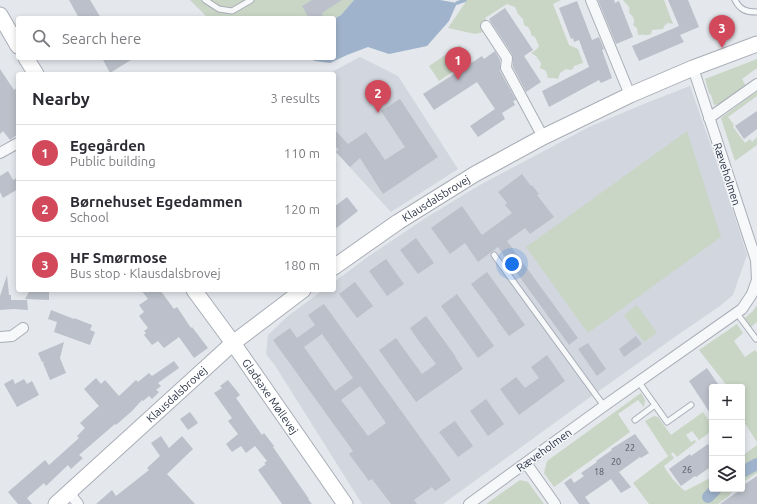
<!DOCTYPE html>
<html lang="en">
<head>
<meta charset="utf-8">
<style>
	body { margin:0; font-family:Ubuntu,sans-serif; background:#f2f2f3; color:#2b2b33 }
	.controls { position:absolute; right:12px; bottom:12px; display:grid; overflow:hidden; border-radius:4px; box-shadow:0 2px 6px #0003 }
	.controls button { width:36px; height:36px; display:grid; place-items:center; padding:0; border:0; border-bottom:1px solid #e1e1e2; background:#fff; color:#2b2b33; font:20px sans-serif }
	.you { position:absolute; left:512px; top:264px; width:14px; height:14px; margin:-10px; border:3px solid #fff; border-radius:50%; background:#1a73e8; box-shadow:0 0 0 6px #1a73e833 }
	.badge { display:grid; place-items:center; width:26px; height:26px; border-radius:50%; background:#d1495b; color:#fff; font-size:13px; font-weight:700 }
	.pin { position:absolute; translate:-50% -33px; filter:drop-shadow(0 1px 2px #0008) }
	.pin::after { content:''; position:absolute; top:21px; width:14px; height:12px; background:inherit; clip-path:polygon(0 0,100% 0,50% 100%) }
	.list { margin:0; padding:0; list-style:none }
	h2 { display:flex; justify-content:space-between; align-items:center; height:52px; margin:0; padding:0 16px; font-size:17px }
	h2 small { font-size:13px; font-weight:400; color:#7c7c81 }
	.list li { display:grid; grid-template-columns:26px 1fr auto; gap:12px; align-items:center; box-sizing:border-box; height:56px; padding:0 16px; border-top:1px solid #e1e1e2 }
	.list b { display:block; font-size:15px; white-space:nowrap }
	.list p { margin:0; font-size:13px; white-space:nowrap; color:#7c7c81 }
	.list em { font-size:13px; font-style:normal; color:#7c7c81 }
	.icon { flex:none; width:22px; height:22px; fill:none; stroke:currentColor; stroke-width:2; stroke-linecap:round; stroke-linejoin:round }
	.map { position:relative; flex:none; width:757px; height:504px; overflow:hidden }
	.search { position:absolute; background:#fff; box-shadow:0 2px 6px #0003; left:16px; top:16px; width:320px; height:44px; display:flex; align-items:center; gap:10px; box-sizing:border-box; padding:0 14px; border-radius:4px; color:#7c7c81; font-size:15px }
	.panel { position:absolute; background:#fff; box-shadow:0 2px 6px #0003; left:16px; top:72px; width:320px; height:220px; border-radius:4px }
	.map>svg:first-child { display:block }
</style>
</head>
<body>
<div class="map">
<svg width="757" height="504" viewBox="0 0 757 504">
	<rect width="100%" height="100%" fill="#e4e7ec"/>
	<g fill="#d2d6de">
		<path d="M360,57L398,76L458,169L391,212L334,150V74H328Z"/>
		<path d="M690,86L726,189L747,255L733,295L720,306L679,334L582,403L443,504H362L276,367L266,354L268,335L288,316L323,290H334V282L369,256L424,219L478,186L589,127L646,103Z"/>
	</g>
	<g fill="#c9d6c5">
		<path d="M190,0H354L341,15L334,19L208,18Z"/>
		<path d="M463,0H561L553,4L569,45L578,49L583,63L574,66L573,69L570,70L566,69L560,73L558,79L554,78H548L546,71L540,68L541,63L536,56L531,53L537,49L539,46L535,37L531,35V32L528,27L524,25L523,19L518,14L515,7L507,4L485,18L488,23L483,27V32L475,34L448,28L465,3Z"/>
		<path d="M623,0H664L673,24L668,23L665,25L663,29L652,30L651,34C646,36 643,34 638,35L637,28L633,25C636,20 633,16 629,13C631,5 627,6 623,0Z"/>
		<path d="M460,45L470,60L439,81L429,66Z"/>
		<path d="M757,59V68L742,79L746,86L721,104L714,105L711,95L709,93L705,79Z"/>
		<path d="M757,91V96L728,117L734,125L733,127L745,143L750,139L752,142L757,137V145L735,161L721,118Z"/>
		<path d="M687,131L721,237L588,333L526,247Z"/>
		<path d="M637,305L657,333L644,342L624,315Z"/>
		<path d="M757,305V322L751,327L745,318L753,311Z"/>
		<path d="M737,324L743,333L734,341L745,357L755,350L757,353V442L744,422L742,423V387H728L699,350Z"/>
		<path d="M641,393L645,400L644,407L638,400L618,414L630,432L554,487L544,473L547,461Z"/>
		<path d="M703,412L712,425V431L699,440L692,431L686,435L691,442L695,440L696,442L677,457L673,452L668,456L645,421L654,416L658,417L671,435Z"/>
		<path d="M757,445V473L742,483V456Z"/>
		<path d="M671,454L674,458L664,466C668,474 678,486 685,491L712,477V489H734L728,497L718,504H649L633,483Z"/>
		<path d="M520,480L528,482L544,504H486Z"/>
	</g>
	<path fill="#9fb4cc" d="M354,0H440L457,3L449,21L427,46L389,54L368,47L347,55L330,63L315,61L309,58H334V19L341,15Z"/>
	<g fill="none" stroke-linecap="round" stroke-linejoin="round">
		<path stroke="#9fb4cc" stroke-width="3.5" d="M457,3L465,0"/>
		<g stroke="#9fb4cc" stroke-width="12">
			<path d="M742,472L757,464"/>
			<path d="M708,497L716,489"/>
		</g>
	</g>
	<g fill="#bbc0ca" fill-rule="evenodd">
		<path d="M69,0H90L101,18H79Z"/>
		<path d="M312,0H342L322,13L323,15L317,18H309L302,6Z"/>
		<path d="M598,0H614L615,3L619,1L633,37L616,44Z"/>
		<path d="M668,0H688L699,27L680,35L684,42L639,61L632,46L679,26Z"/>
		<path d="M577,1L592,40L599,37L604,49L602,50L612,78L601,83L599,80L549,107L542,91L589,67L579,40L574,42L573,38L571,39L559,8Z"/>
		<path d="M505,8L533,50L524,56L541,82L526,92L513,67V59L512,54L489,19Z"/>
		<path d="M495,51L500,60V71L516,100L513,101L515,105L502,113L505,119L478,137L470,126L495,109L477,82L434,110L423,94L482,56L484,59Z"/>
		<path d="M102,58H134L110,73Z"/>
		<path d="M0,69L14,90L18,87V134L10,140L3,131L0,134Z"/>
		<path d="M400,99L438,157L383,194L360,158L350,167L336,152L339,150L334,144V129L348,144L366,132L385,160L405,147L381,111Z"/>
		<path d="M757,111V129L744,139L735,126Z"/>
		<path d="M8,171L13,180L18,177V189L3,198L0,192V176Z"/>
		<path d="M522,174L531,186L532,185L539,194L537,195L554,217L530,234L525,228L507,241L578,338L569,345L498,247L478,262L465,243L450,254L431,228L462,206L482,235L512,213L505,205L507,203L498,192Z"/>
		<path d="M347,197L358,211L334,230V207Z"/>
		<path d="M416,238L434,263L418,274L400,250Z"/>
		<path d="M386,259L404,284L387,296L369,271Z"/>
		<path d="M487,272L525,325L509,336L497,320H498L471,284Z"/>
		<path d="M7,275L9,295H11V300H27L28,310L14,309L0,310V296Z"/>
		<path d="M355,282L373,306L357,318L339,294Z"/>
		<path d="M30,290H49V300L25,299Z"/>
		<path d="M141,290H160L174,309L177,307L191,328L192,327L208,348L194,358L179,337L164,348L158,341L152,345L144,335L146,333L144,331L148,328L139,316L144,312L139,305L148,299Z"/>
		<path d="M457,294L494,346L478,358L441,306Z"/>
		<path d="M324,304L451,480L435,491L432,487L414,500L417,504H391L372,479L369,481L349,454L353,451L273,340L290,328L297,338L315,325L308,315ZM322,334L353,378L335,391L304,347ZM360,386L386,423L368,436L341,400Z"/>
		<path d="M51,310L74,319V318L92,325L90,330L95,332L90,345L54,332L57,322L48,319Z"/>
		<path d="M426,316L456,357H455L463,369L416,402L379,350L396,338L422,374L436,364L418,340L410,328Z"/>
		<path d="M636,336L642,344L624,357L619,349Z"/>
		<path d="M64,342L60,358L66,373L50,380L43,363L45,362H42L38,353Z"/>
		<path d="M588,343L606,369L597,376L578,349Z"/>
		<path d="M547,355L565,381L519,415L500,389L516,377L525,388L539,378L531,367Z"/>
		<path d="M174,361L179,368L158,383L161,386L156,390L159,392L152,399L149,396L143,401L142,400L132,411L116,425L115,424L79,455L83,458L71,469L68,465L46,486L44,483L27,498L32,504H18L8,492L45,460L49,465L79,438L77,436L85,428L80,423L99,406L84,389L96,378L101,384L105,380L119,396L136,380L138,382L149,373L152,376Z"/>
		<path d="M707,368L720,387H712V416L689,381Z"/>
		<path d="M13,379L15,384L24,379L27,384L32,381L39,395L17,407L4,384Z"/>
		<path d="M228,380L240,395L236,398L262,435L264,433L274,446L273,447L309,499H308L312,504H282L258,470L266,464L264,463L267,461L255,446L246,453L241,446L232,452L226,444L238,434L228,421L232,418L214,393L222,388L220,386Z"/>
		<path d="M486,399L504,424L488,436L470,411Z"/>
		<path d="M190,412L198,423L188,430L180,419Z"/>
		<path d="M455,421L473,446L458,457L439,432Z"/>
		<path d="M635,434L649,453L641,458L640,457L619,472L631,487L621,493L611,479L585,497L590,504H579L564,483L571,478L574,483L584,476L581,473L597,462L596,461L612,450L611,449Z"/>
		<path d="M161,436L169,448L182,436L193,449L167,474L195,504H96L112,490L116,496L149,470L147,468L160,456L151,443Z"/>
		<path d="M708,444L712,449V466L696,477L695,476L681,486L669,469L690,454L691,456Z"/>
		<path d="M757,476V504H720L740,490L739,489H742V486Z"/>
	</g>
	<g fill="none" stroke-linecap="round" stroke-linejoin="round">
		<g stroke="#a9aeb7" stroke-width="7">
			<g id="lane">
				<path d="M205,0L219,9L232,11L251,0"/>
				<path d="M735,0C740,10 746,12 757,12"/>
				<path d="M494,255L604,406"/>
				<path d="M736,312L756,339"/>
				<path d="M638,381L667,422L691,405"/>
				<path d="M635,420L655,405"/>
			</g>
		</g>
		<g stroke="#a9aeb7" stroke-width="12">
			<g id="street">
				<path d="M591,0L630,95"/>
				<path d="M486,26L507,58L506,68L543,137"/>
				<path d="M709,118L757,84"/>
				<path d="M0,153L18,143"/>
				<path d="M0,337L12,336L23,328"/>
				<path d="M526,463L555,504"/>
				<path d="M69,492L78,504"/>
				<path d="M469,504L604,406L742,309L752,294L757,280L756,260L693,68"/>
			</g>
		</g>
		<g stroke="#a9aeb7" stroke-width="17">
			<g id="secondary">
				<path d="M0,15L18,46"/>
				<path d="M26,58L36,74"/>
				<path id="s1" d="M334,267L398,222L475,174L543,137L630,95L693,68L757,44"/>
				<path id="s2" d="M194,290L233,343L345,504"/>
				<path id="s3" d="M56,504L233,343L303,290"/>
			</g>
		</g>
		<use href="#lane" stroke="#f7f8fa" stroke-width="5"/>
		<use href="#street" stroke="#f7f8fa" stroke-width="10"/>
		<use href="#secondary" stroke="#fff" stroke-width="15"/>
	</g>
	<g text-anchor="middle" stroke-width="3.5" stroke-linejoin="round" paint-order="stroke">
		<g font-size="9" fill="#4f5766">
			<text x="630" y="451">22</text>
			<text x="616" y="465">20</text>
			<text x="687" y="473">26</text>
			<text x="599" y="475">18</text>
		</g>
		<g font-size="11" fill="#2b3445" stroke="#f4f6f9">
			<text transform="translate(727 174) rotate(72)" y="4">Ræveholmen</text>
			<text dy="4" stroke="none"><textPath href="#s1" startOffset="123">Klausdalsbrovej</textPath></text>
			<text dy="4" stroke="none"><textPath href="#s3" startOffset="163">Klausdalsbrovej</textPath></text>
			<text dy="4" stroke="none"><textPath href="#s2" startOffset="131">Gladsaxe Møllevej</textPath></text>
			<text transform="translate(544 450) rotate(-36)" y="4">Ræveholmen</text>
		</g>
	</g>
</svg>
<div class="controls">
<button>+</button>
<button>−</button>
<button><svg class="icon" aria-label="layers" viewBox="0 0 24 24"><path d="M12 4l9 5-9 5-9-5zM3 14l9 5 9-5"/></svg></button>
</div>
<div class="you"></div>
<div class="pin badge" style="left:458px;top:80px">1</div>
<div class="pin badge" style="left:378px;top:113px">2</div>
<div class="pin badge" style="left:722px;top:48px">3</div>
<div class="search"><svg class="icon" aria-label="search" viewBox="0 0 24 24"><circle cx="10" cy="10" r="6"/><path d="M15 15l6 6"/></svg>Search here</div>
<section class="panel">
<h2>Nearby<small>3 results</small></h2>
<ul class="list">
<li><span class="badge">1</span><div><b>Egegården</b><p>Public building</p></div><em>110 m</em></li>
<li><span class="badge">2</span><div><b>Børnehuset Egedammen</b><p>School</p></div><em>120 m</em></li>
<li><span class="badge">3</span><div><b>HF Smørmose</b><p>Bus stop · Klausdalsbrovej</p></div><em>180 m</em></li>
</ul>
</section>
</div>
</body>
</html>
